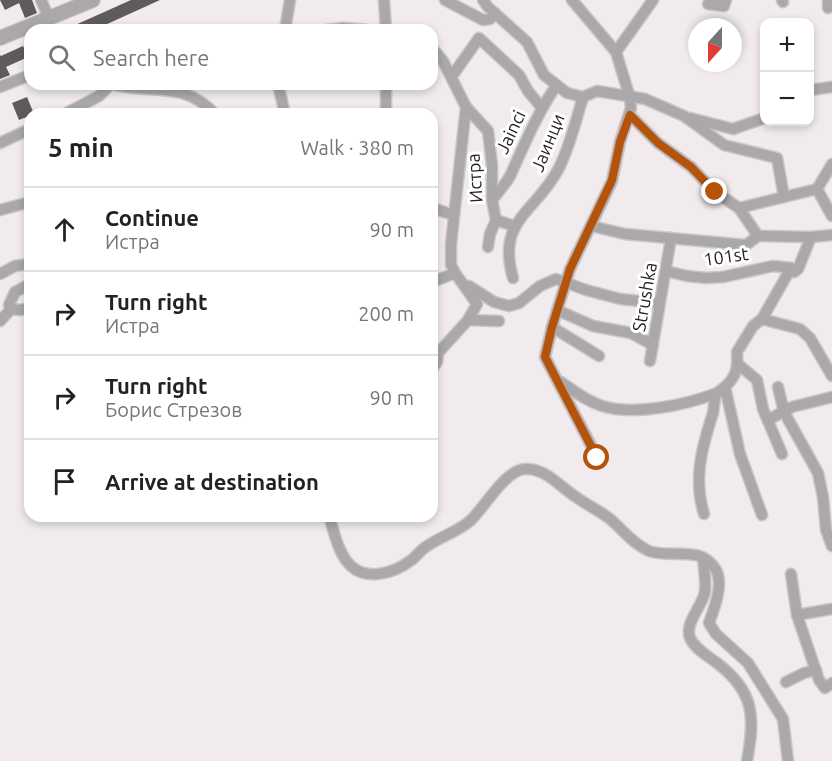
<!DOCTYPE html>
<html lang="en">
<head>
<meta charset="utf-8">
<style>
	body { margin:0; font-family:Ubuntu,sans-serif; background:#f6f6f6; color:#222 }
	.controls { position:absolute; right:18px; top:18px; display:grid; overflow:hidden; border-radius:12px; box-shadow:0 3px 9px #0003 }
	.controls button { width:54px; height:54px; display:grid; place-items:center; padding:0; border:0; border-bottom:2px solid #e0e0e0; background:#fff; color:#222; font:30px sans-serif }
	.compass { position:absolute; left:688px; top:18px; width:54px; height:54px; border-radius:50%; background:#fff; box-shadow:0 3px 9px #0003; rotate:201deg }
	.stop { position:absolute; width:18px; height:18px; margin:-14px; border:4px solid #b45309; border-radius:50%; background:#fff }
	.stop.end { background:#b45309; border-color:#fff; box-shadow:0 2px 6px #0008 }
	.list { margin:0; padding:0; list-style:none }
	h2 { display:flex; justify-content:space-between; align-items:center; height:78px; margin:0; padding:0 24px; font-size:26px }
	h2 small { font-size:20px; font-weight:400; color:#767676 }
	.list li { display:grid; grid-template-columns:39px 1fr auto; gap:18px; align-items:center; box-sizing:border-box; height:84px; padding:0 24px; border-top:2px solid #e0e0e0 }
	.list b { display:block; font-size:22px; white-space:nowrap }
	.list p { margin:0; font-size:20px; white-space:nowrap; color:#767676 }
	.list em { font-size:20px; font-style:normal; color:#767676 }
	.icon { flex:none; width:33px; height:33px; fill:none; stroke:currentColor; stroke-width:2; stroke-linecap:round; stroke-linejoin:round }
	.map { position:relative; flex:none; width:832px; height:761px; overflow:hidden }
	.search { position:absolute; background:#fff; box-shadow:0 3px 9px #0003; left:24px; top:24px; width:414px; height:66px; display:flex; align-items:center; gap:15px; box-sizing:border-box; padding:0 21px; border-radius:18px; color:#767676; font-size:22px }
	.panel { position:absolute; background:#fff; box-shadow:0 3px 9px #0003; left:24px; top:108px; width:414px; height:414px; border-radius:18px }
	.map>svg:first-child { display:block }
</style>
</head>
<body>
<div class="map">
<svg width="832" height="761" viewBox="0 0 832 761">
	<rect width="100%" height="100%" fill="#f1ebed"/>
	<g fill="#5f5a5c">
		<path d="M0,0H32L37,13L25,18L19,3L5,10Z"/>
		<path d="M131,0H160L94,30H64Z"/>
		<path d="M30,45V56L6,67L10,75L0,79V55L1,56L23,46L24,48Z"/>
		<path d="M27,97L34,114L19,120L12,103Z"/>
	</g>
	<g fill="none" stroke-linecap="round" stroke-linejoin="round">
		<g stroke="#ccc6c8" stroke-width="13">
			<g id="minor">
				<path d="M41,0L49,18"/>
				<path d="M384,0L386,30"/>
				<path d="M445,0L483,20L490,19L495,13"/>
				<path d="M483,0L488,7L527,42L544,75L567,93L583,97L597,91L645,99L684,116L724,145L777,158L784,197"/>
				<path d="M572,0L616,52L630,98L631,108L620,142L612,181L570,269L552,327L545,357L597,457"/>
				<path d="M782,0L783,2"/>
				<path d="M828,0V8"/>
				<path d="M708,4L724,6L726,0"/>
				<path d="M285,30L290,0"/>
				<path d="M327,30L343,28L367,30"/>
				<path d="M432,48L443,61L466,107L451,244V265L455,273L477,304L468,320L438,353L437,362L432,369"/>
				<path d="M616,52L653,0"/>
				<path d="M452,76L479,38L519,75L528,91L541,107"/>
				<path d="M110,84C151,95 182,79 215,114"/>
				<path d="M278,84L285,114"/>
				<path d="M0,87L30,75"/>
				<path d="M811,90L832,87"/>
				<path d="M466,107L488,131L492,165V200L496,220L514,226"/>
				<path d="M65,114L99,96L111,84"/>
				<path d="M386,114V84"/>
				<path d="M630,115L658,143L691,167L715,192L739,208L817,189L832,164"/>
				<path d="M690,118L733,129L762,119"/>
				<path d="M0,143L30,129"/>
				<path d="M817,189L832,216"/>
				<path d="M492,200C498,192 507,183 511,174C525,143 537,114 556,86"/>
				<path d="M432,208L454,215"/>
				<path d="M739,208L758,236"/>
				<path d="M0,210L30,202"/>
				<path d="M591,226L625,234L746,245L758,236"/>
				<path d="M758,236L811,237L832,235"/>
				<path d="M488,247L490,234L496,220"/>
				<path d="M666,271L687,276L706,278L723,277L773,266L791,268"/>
				<path d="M0,274L15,266L30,264"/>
				<path d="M513,278C496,219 536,213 559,168C570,146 576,120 583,97"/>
				<path d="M432,282L455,273"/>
				<path d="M30,284L15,292L9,305L11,309L20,310L30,308"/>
				<path d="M469,286L494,302L509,306L519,303L540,286L556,279L586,290L620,299L659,303"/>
				<path d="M557,310L593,326L631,333L653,345"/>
				<path d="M762,319L800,329L810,338L832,376"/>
				<path d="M468,320L499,321"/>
				<path d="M0,321L11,309"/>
				<path d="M552,327L599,356"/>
				<path d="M650,361L671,238"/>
				<path d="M739,365L757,380L763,409L782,454"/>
				<path d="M561,382C574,391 586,401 602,406C634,416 686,405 717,393"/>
				<path d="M725,387L740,454L762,515"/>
				<path d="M778,387L784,412L818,473L823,497L826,530L832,546"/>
				<path d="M768,420L792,407L832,397"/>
				<path d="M704,514C693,479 702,447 713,413C714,408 714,401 716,395C718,391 723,389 726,386C737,375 738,367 737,352L753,326L762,319L791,268L794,272L798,269L811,237"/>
				<path d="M329,516C334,531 338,554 351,566C367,581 394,573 410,561C415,558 418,553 423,549C438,537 456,533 470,521C485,507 505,470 525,469C546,468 560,487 576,497C587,505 600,511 610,519C623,530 633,544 649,551C671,559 701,544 716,570C724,584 714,609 709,623L716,634L748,663L783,719L788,761"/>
				<path d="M703,559C704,569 706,580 705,591C703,606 684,623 690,638C695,649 708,656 717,663C755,692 755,717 747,761"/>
				<path d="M791,574L797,615L819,680L825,688L832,683"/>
				<path d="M797,615L832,609"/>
				<path d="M786,682L804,673L816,670"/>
			</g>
		</g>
		<g stroke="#ccc6c8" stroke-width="16">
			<path id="tertiary" d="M0,38L93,0"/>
		</g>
		<use href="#minor" stroke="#aaa8a8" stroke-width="10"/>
		<use href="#tertiary" stroke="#aaa8a8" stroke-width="14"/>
	</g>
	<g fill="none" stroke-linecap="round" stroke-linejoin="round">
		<path stroke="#b45309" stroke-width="8" d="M597,458L545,357L552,327L570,269L612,180L620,142L630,115L658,143L691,167L715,192"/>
	</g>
	<g text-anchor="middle" stroke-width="6" stroke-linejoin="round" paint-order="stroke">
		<g font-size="18" fill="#211f1f" stroke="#fff">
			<text transform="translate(511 132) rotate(-65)" y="6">Jainci</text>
			<text transform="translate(548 143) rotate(-68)" y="6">Јаинци</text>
			<text transform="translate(475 178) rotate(-94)" y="6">Истра</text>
			<text transform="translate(726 257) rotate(-8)" y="6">101st</text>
			<text transform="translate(645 297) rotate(-80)" y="6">Strushka</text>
		</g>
	</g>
</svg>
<div class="controls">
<button>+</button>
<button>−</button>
</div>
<svg class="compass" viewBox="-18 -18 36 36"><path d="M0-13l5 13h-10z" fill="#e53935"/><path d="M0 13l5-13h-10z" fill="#767676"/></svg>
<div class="stop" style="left:597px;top:458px"></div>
<div class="stop end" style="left:715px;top:192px"></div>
<div class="search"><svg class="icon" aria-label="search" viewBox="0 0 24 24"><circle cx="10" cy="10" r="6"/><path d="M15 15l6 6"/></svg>Search here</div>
<section class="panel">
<h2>5 min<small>Walk · 380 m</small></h2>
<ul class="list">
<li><svg class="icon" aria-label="ahead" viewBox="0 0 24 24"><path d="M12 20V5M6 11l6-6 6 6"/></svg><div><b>Continue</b><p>Истра</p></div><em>90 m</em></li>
<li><svg class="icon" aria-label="right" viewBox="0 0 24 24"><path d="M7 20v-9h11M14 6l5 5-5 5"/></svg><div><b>Turn right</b><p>Истра</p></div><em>200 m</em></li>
<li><svg class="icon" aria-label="right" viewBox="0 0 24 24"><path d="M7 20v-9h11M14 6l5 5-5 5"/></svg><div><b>Turn right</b><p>Борис Стрезов</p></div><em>90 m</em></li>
<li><svg class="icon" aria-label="arrive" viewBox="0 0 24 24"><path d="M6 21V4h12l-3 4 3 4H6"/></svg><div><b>Arrive at destination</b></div></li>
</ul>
</section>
</div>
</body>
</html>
